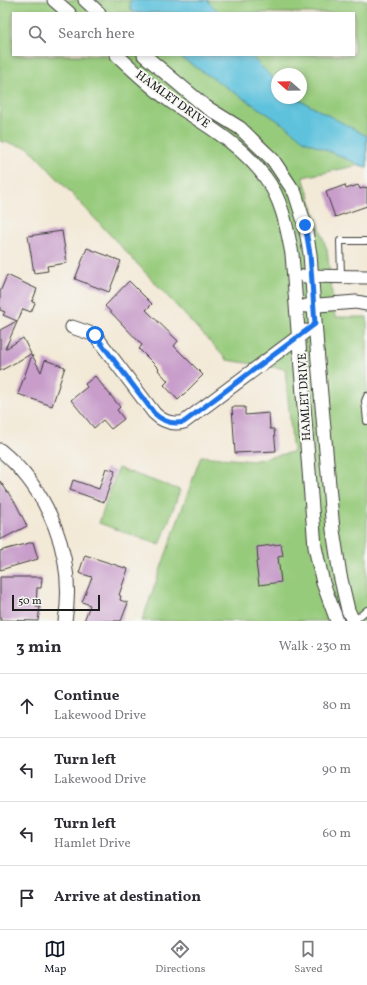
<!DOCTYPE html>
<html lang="en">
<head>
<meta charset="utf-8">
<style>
	body { margin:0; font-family:Vollkorn,serif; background:#f7f7f7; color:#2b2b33 }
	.compass { position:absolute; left:271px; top:68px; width:36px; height:36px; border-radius:50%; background:#fff; box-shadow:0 2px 6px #0003; rotate:290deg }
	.scale { position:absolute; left:12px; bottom:10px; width:88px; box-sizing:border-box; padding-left:4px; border:2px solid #1c1c1c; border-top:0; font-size:11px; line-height:14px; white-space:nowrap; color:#1c1c1c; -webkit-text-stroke:3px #f6f6f2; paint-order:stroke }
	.stop { position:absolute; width:12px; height:12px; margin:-9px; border:3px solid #1a73e8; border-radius:50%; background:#fff }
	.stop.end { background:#1a73e8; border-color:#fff; box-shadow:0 1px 4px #0008 }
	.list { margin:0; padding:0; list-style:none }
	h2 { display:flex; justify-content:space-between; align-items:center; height:52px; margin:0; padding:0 16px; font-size:17px }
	h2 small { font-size:13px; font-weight:400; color:#7c7c81 }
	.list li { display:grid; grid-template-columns:26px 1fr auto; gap:12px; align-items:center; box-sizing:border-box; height:64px; padding:0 16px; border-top:1px solid #e1e1e2 }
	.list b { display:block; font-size:15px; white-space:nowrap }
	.list p { margin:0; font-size:13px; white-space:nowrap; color:#7c7c81 }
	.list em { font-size:13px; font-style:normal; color:#7c7c81 }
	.icon { flex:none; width:22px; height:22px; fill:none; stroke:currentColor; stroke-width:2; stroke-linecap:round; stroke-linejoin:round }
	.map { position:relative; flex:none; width:367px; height:621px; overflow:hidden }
	.search { position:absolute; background:#fff; box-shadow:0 2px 6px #0003; left:12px; right:12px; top:12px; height:44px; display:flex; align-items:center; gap:10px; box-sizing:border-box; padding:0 14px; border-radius:0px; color:#7c7c81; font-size:15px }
	.sheet { height:308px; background:#fff }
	nav { display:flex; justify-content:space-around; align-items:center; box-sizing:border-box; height:56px; border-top:1px solid #e1e1e2; background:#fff; font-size:11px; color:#7c7c81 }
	nav a { display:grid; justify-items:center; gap:2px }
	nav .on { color:#111827 }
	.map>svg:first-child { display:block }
</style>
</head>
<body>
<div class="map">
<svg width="367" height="621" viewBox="0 0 367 621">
	<rect width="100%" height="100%" fill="#f6f6f2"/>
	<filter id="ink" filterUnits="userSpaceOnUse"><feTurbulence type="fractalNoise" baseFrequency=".025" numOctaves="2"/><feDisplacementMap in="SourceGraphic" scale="8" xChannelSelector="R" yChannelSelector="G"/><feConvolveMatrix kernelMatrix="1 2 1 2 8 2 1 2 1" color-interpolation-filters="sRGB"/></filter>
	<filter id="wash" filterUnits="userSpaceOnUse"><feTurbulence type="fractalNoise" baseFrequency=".012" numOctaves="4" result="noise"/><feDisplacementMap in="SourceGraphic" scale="16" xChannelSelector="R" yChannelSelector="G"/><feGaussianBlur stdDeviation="0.9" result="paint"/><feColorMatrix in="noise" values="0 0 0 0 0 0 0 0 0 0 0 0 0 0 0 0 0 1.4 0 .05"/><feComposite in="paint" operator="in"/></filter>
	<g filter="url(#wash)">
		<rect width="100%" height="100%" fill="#f3e9d7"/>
		<g fill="#97cb7c" stroke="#5a744c" fill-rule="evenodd">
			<path d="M0,0H367V168L360,165L303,177L327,250L335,317H367V621H142L201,456L252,461L293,452L285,369L227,360L29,148L0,141ZM13,13H354V55H13ZM277,74H301V98H277Z"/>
			<path d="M118,468L180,490L160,545L99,523Z"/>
		</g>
		<g fill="#5fc2dd" stroke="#3e6f7c">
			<path d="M130,0H207L220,13H134L130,8Z"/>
			<path d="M177,55H250L277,82V98H296L367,136V168L303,140L289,128Z"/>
		</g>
		<g id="blocks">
			<g fill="#c89dca">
				<path d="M345,185L346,189L358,185L360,189L367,187V206L335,217L326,192Z"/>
				<path d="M62,231L67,263L47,266L48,271L34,273L28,236Z"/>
				<path d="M87,248L121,261L109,292L75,279Z"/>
				<path d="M7,275L37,289L32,302L35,303L31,312L23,309L5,349L23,338L31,354L0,371V330L17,321L3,315L5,312L0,310V292Z"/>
				<path d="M129,281L152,304L146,310L178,341L174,346L203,375L178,400L164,385L168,381L158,370L159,369L139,349L142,345L105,306Z"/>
				<path d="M32,355L41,372L45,360L65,367L52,406L18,394Z"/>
				<path d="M95,376L120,407L117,410L124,419L111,429L103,420L94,428L71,400L87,387L85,384Z"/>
				<path d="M232,407H245V415L269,413L270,429H274L276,451L235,453Z"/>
				<path d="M106,468L115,471L104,502L70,490L73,480L99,489Z"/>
				<path d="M0,481L16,504L27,526L0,540Z"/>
				<path d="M33,542L38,559L0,570V551Z"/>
				<path d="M281,544L283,556L278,557L281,582L259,585L256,562L258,561L257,547Z"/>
				<path d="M85,555L128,569L119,595L121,596L120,600L128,603L121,621H84L90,605L82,602L92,577L79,573Z"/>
				<path d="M0,577H42L41,588H37L36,607H40L38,621L0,620Z"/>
			</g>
		</g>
	</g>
	<g filter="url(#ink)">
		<use href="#blocks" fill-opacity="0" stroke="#3c3b38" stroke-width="1"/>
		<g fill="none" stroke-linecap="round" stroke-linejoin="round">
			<g stroke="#3c3b38" stroke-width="8">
				<g id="lane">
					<path d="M341,275L340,241H367"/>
					<path d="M367,396L365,401L367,421"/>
					<path d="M354,621L367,610"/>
				</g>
			</g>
			<g stroke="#3c3b38" stroke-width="15">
				<g id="street">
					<path d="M54,0L69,13"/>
					<path d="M85,0L99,13"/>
					<path d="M117,55C134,71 151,87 170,101C204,124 240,143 265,177C282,199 287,228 292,254L315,547L323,583L337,621"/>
					<path d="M144,55L206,107L240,128L273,160L295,193L305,225L310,254L318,361L333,530L340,575L348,610L353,621"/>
					<path d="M305,276L367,277"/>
					<path d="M306,306L356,302L367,304"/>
					<path d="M72,327L95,335L154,413C163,422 172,425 184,422L306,331"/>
					<path d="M0,450C49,490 76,558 65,621"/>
				</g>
			</g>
			<use href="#lane" stroke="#fff" stroke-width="6"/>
			<use href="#street" stroke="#fff" stroke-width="13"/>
		</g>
	</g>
	<g fill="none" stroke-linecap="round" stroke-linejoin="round" filter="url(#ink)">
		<path stroke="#1a73e8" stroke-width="5" d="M95,335L154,413C163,422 172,425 184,422L315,324L310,254L305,225"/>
	</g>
	<g text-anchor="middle" stroke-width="4" stroke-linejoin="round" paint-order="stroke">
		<g font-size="12" fill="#1c1c1c" stroke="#f6f6f2">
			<text transform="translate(173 99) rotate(36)" y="4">HAMLET DRIVE</text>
			<text transform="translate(304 397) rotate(-93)" y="4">HAMLET DRIVE</text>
		</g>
	</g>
</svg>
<svg class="compass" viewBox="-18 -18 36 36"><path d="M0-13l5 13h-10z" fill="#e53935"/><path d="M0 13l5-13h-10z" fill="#7c7c81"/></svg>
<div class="scale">50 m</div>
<div class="stop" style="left:95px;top:335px"></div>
<div class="stop end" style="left:305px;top:225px"></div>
<div class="search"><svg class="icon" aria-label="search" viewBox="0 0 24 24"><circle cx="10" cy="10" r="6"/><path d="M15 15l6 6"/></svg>Search here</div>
</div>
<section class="sheet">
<h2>3 min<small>Walk · 230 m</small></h2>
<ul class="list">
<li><svg class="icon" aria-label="ahead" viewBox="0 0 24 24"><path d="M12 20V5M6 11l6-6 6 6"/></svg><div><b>Continue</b><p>Lakewood Drive</p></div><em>80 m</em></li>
<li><svg class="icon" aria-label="left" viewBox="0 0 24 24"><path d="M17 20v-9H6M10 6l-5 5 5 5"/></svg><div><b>Turn left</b><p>Lakewood Drive</p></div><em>90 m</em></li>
<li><svg class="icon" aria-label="left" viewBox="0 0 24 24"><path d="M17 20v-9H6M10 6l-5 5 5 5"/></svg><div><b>Turn left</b><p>Hamlet Drive</p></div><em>60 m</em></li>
<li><svg class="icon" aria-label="arrive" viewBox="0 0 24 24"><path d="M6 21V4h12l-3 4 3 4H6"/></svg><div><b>Arrive at destination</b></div></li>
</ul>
</section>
<nav>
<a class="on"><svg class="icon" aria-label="map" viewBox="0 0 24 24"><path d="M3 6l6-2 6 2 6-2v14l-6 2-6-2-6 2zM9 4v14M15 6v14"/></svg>Map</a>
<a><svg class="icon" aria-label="directions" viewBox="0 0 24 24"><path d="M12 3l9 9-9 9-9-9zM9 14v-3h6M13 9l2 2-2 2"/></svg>Directions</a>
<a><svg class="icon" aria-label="saved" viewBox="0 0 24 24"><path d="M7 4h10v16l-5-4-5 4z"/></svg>Saved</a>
</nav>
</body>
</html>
